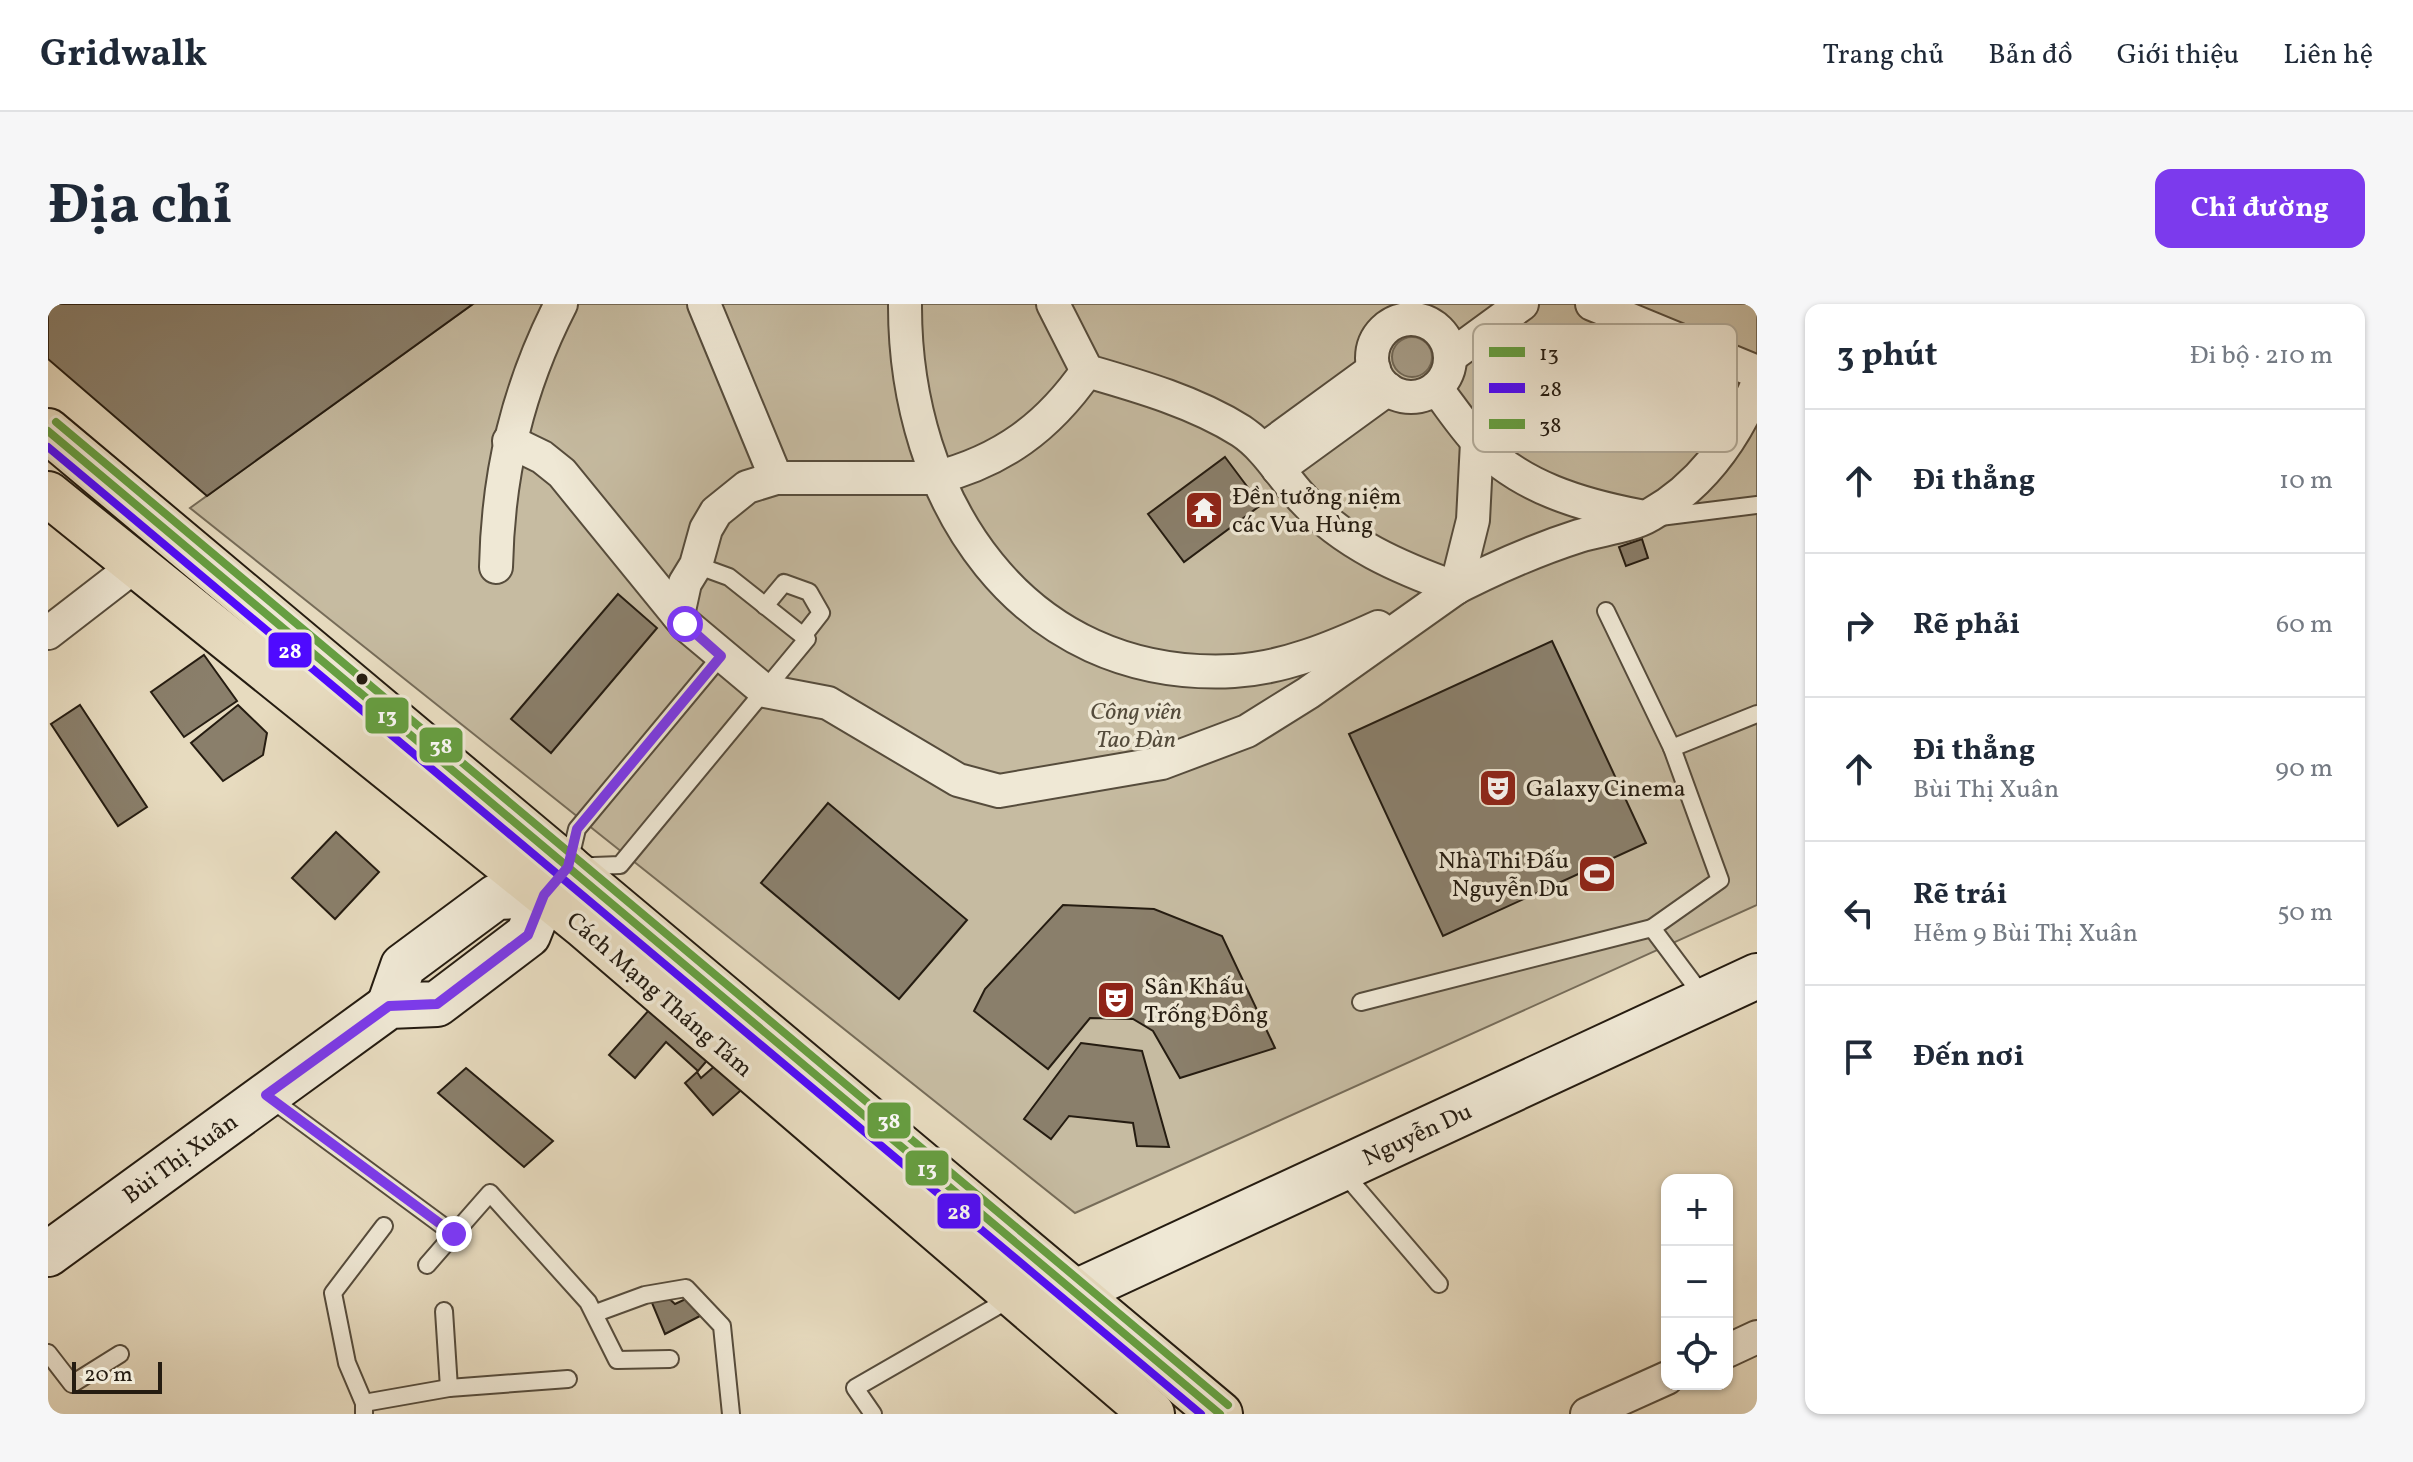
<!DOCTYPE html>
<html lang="vi">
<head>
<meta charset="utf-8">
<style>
	body { margin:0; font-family:Vollkorn,serif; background:#f6f6f7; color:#1f2937 }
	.controls { position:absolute; right:24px; bottom:24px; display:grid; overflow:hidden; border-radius:16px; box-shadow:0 2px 6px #0004 }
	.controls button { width:72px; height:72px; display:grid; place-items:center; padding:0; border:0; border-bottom:2px solid #e0e1e3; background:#fff; color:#1f2937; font:40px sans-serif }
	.scale { position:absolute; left:24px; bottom:20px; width:90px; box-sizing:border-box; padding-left:8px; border:4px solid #251c11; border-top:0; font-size:22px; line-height:28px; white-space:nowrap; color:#251c11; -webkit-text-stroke:6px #efe8d5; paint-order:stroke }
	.stop { position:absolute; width:24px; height:24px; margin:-18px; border:6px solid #7c3aed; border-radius:50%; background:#fff }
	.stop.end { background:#7c3aed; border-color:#fff; box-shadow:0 2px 8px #0008 }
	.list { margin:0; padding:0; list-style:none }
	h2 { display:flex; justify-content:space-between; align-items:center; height:104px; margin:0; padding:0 32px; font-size:34px }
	h2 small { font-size:26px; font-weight:400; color:#747a83 }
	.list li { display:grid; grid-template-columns:52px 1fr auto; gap:24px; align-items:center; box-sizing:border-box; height:144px; padding:0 32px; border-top:2px solid #e0e1e3 }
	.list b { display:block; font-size:30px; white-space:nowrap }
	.list p { margin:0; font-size:26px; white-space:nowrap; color:#747a83 }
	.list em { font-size:26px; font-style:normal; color:#747a83 }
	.icon { flex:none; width:44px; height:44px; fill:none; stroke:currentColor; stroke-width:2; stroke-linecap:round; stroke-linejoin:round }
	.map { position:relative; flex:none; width:1709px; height:1110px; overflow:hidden; border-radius:16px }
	header { display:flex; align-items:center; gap:48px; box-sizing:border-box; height:112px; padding:0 40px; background:#fff; border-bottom:2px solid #e0e1e3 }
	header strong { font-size:38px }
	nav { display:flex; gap:44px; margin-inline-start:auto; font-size:28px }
	.intro { display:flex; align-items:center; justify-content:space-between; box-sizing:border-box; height:192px; padding:0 48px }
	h1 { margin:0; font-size:56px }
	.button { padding:20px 36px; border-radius:16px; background:#7c3aed; color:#fff; font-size:28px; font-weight:700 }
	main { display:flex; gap:48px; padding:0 48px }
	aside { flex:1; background:#fff; border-radius:16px; box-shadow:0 2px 6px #0004 }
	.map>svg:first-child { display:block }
</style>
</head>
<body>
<header>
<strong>Gridwalk</strong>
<nav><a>Trang chủ</a><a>Bản đồ</a><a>Giới thiệu</a><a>Liên hệ</a></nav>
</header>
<div class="intro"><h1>Địa chỉ</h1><a class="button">Chỉ đường</a></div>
<main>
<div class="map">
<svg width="1709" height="1110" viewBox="0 0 1709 1110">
	<rect width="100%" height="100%" fill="#e7dbbf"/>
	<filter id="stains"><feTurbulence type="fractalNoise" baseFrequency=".0025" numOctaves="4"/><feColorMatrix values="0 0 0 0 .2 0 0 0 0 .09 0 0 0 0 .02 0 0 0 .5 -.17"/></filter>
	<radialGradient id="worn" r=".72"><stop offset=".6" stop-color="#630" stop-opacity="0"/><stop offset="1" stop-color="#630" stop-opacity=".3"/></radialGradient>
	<path fill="#c6bba1" stroke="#766c59" stroke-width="2" d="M425,0H1709V601L1027,909L142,204Z"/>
	<circle fill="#a59a84" stroke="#726856" stroke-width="2" cx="1364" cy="53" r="20"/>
	<g fill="#8a7f6b" stroke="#251c11" stroke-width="2">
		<path d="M0,0H425L159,192L0,55Z"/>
		<path d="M1177,153L1213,201L1136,258L1100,210Z"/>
		<path d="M1594,235L1600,254L1578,262L1571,243Z"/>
		<path d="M570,290L609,324L503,449L463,415Z"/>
		<path d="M1504,337L1598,539L1395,632L1301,430Z"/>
		<path d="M156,351L189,397L136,433L103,388Z"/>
		<path d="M32,401L99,503L70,522L3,420Z"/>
		<path d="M190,401L219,429L215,451L175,477L143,439Z"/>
		<path d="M780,499L919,616L851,695L713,579Z"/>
		<path d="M288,528L331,568L287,615L244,574Z"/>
		<path d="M1015,601L1106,605L1174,632L1227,744L1132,774L1105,727L1085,715L1042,714L1000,765L926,707L937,685Z"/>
		<path d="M610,696L668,746L650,767L618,738L587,774L561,751Z"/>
		<path d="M1033,739L1094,747L1121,843L1089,842L1085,819L1021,812L1003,835L976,815Z"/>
		<path d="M677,753L700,780L665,811L637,779L649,768L653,774Z"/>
		<path d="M418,764L505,837L476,863L390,789Z"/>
		<path d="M617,991L627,1000L642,993L652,1012L617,1030L604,999Z"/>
	</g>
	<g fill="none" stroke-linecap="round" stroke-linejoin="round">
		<g stroke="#564c3c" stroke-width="20">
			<g id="lane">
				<path d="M1612,213L1709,201"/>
				<path d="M648,261L681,273L759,335L572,561L520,563L529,525L673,352"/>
				<path d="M717,302L736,279L761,288L773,309L755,332"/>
				<path d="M1558,307L1624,444L1672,576L1604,624"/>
				<path d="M1624,444L1709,410"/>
				<path d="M1313,698L1604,624L1657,695"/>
				<path d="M219,792L406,930L379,961"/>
				<path d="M1294,867L1391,980"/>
				<path d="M406,930L442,889L540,998L569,1056L622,1055"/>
				<path d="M396,1007L401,1084"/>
				<path d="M548,1009L597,991L638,984L674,1022L683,1110"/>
				<path d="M0,1049L24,1080L72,1050"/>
				<path d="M316,1099L401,1084L520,1075"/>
				<path d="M316,1110V1099L299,1059L285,989L336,922"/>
				<path d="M825,1110L807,1084L965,993"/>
			</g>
		</g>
		<g stroke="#564c3c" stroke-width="36">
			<g id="street">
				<path d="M656,0L728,174"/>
				<path d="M857,0C856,194 972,378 1186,367C1236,364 1284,344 1330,323"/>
				<path d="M1005,0L1039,67C1091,82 1147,98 1193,127C1219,144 1234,173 1255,195C1296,240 1352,264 1408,284"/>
				<path d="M1544,0L1709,68"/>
				<circle cx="1363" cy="54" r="39"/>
				<path d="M1403,52L1474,0"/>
				<path d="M1388,84C1402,102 1415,122 1430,138C1471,183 1534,201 1591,212"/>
				<path d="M461,137L494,153L514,169L637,320L717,387L780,399L910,476L951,487L1114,459L1199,427L1260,389L1408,284L1425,216L1429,138"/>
				<path d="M1215,146L1326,65"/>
				<path d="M1230,165L1340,85"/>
				<path d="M448,263C450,168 470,84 513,0"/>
				<path d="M1396,290C1440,267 1484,247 1531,232C1553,225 1582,223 1602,211C1653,182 1687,135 1709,81"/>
				<path d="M630,311L637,279L648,261L658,225L668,208L699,183L728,174H887C954,157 1000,123 1039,67"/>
				<path d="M0,329L88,261"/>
				<path d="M1679,1047L1709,1033"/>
				<path d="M1539,1110L1619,1074"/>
			</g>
		</g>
		<g stroke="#251c11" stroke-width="48">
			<g id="secondary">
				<path d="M341,702L355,662L448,593L496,591"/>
				<path d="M0,950L341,702L389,700L480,631L496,591L520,563"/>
				<path d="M1028,988L1709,672"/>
			</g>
		</g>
		<g stroke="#251c11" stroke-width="48">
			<g id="primary">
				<path d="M0,127L1172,1110"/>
				<path d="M0,190L535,621L1104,1110"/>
			</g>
		</g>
		<use href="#lane" stroke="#efe8d5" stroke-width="16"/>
		<use href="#street" stroke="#efe8d5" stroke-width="32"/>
		<use href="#secondary" stroke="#efe8d5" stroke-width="44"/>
		<use href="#primary" stroke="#e7dbbf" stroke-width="44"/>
		<g stroke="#efe8d5" stroke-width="14">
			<path id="bus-1" d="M0,127L1172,1110"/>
		</g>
		<g stroke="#efe8d5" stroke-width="14">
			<path id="bus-2" d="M0,143L1153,1110"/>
		</g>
		<g stroke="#efe8d5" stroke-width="14">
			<path id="bus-3" d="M8,118L1180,1101"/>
		</g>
		<use href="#bus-1" stroke="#669f41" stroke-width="8"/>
		<use href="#bus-2" stroke="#4f0aff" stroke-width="8"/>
		<use href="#bus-3" stroke="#669f41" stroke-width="8"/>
	</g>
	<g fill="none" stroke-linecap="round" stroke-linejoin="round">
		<path stroke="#7c3aed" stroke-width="10" d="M406,930L218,791L341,702L389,700L480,631L496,591L520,563L529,525L673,352L637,320"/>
	</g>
	<defs>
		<g id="temple-square" transform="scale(2)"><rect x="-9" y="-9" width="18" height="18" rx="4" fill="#8f2418" stroke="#efe8d5"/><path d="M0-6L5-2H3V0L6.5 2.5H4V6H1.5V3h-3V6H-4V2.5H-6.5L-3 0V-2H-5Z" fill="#fff"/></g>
		<g id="theatre-square" transform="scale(2)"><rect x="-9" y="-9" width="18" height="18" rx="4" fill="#8f2418" stroke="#efe8d5"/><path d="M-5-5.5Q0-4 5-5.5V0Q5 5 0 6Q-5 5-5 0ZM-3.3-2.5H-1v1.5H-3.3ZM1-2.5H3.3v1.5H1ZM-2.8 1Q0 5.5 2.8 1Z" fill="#fff"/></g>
		<g id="stadium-square" transform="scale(2)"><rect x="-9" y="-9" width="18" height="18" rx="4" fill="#8f2418" stroke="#efe8d5"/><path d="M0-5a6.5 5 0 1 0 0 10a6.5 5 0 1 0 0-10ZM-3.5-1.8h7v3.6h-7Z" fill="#fff"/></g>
	</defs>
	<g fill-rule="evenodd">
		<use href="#temple-square" x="1156" y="206"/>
		<use href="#theatre-square" x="1450" y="484"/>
		<use href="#stadium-square" x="1549" y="570"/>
		<use href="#theatre-square" x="1068" y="696"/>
	</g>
	<circle fill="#251c11" stroke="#efe8d5" stroke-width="3" cx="314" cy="375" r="7"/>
	<g text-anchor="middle" stroke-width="7" stroke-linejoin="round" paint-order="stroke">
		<g font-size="24" fill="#251c11" stroke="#efe8d5" text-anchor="start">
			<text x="1184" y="200">Đền tưởng niệm<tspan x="1184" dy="28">các Vua Hùng</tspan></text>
			<text x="1478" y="492">Galaxy Cinema</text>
			<text x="1521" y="564" text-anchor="end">Nhà Thi Đấu<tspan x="1521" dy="28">Nguyễn Du</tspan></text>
			<text x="1096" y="690">Sân Khấu<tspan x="1096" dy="28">Trống Đồng</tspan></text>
		</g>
		<g font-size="24" font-style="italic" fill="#554c3c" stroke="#efe8d5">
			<text x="1088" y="415">Công viên<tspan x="1088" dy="28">Tao Đàn</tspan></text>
		</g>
		<g font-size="24" fill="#251c11" stroke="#efe8d5">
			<text transform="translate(612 690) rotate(41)" y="8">Cách Mạng Tháng Tám</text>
			<text transform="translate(1369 830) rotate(-25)" y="8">Nguyễn Du</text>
			<text transform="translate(132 854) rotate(-36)" y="8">Bùi Thị Xuân</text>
		</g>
	</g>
	<rect x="1425" y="20" width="264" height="128" rx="12" fill="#efe8d5" stroke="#b2ab9a" stroke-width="2"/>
	<rect x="1441" y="43" width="36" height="10" fill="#669f41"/>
	<rect x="1441" y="79" width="36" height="10" fill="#4f0aff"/>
	<rect x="1441" y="115" width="36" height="10" fill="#669f41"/>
	<g font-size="22" fill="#251c11">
		<text x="1491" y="56">13</text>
		<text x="1491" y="92">28</text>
		<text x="1491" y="128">38</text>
	</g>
	<g stroke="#efe8d5" stroke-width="3">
		<rect x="219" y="327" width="46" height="38" rx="8" fill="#4f0aff"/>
		<rect x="316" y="392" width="46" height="39" rx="8" fill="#669f41"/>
		<rect x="370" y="422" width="46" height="38" rx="8" fill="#669f41"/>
		<rect x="818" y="797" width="46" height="39" rx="8" fill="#669f41"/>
		<rect x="856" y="845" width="46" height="38" rx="8" fill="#669f41"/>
		<rect x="888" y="888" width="46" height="38" rx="8" fill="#4f0aff"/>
	</g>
	<g font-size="22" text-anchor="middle" font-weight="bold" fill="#fff">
		<text x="242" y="354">28</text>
		<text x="339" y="419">13</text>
		<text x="393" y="449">38</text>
		<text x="841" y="824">38</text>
		<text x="879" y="872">13</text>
		<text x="911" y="915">28</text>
	</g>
	<rect width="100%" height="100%" filter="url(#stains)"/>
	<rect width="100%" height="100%" fill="url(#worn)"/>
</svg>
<div class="controls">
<button>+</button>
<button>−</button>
<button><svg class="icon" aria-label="locate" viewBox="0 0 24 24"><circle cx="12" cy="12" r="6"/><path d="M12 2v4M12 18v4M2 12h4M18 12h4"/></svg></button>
</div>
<div class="scale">20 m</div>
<div class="stop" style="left:637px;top:320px"></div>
<div class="stop end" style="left:406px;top:930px"></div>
</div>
<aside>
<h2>3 phút<small>Đi bộ · 210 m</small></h2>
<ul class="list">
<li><svg class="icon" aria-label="ahead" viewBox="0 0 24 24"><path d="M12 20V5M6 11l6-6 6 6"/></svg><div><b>Đi thẳng</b></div><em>10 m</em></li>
<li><svg class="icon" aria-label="right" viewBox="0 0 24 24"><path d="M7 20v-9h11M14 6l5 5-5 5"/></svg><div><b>Rẽ phải</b></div><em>60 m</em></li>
<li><svg class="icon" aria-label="ahead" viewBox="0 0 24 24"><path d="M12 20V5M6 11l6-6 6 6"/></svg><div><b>Đi thẳng</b><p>Bùi Thị Xuân</p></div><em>90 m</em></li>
<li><svg class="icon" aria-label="left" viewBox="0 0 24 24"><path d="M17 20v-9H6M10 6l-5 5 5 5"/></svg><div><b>Rẽ trái</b><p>Hẻm 9 Bùi Thị Xuân</p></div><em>50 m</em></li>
<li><svg class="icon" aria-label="arrive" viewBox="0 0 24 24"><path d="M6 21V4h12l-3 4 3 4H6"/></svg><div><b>Đến nơi</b></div></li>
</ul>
</aside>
</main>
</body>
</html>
